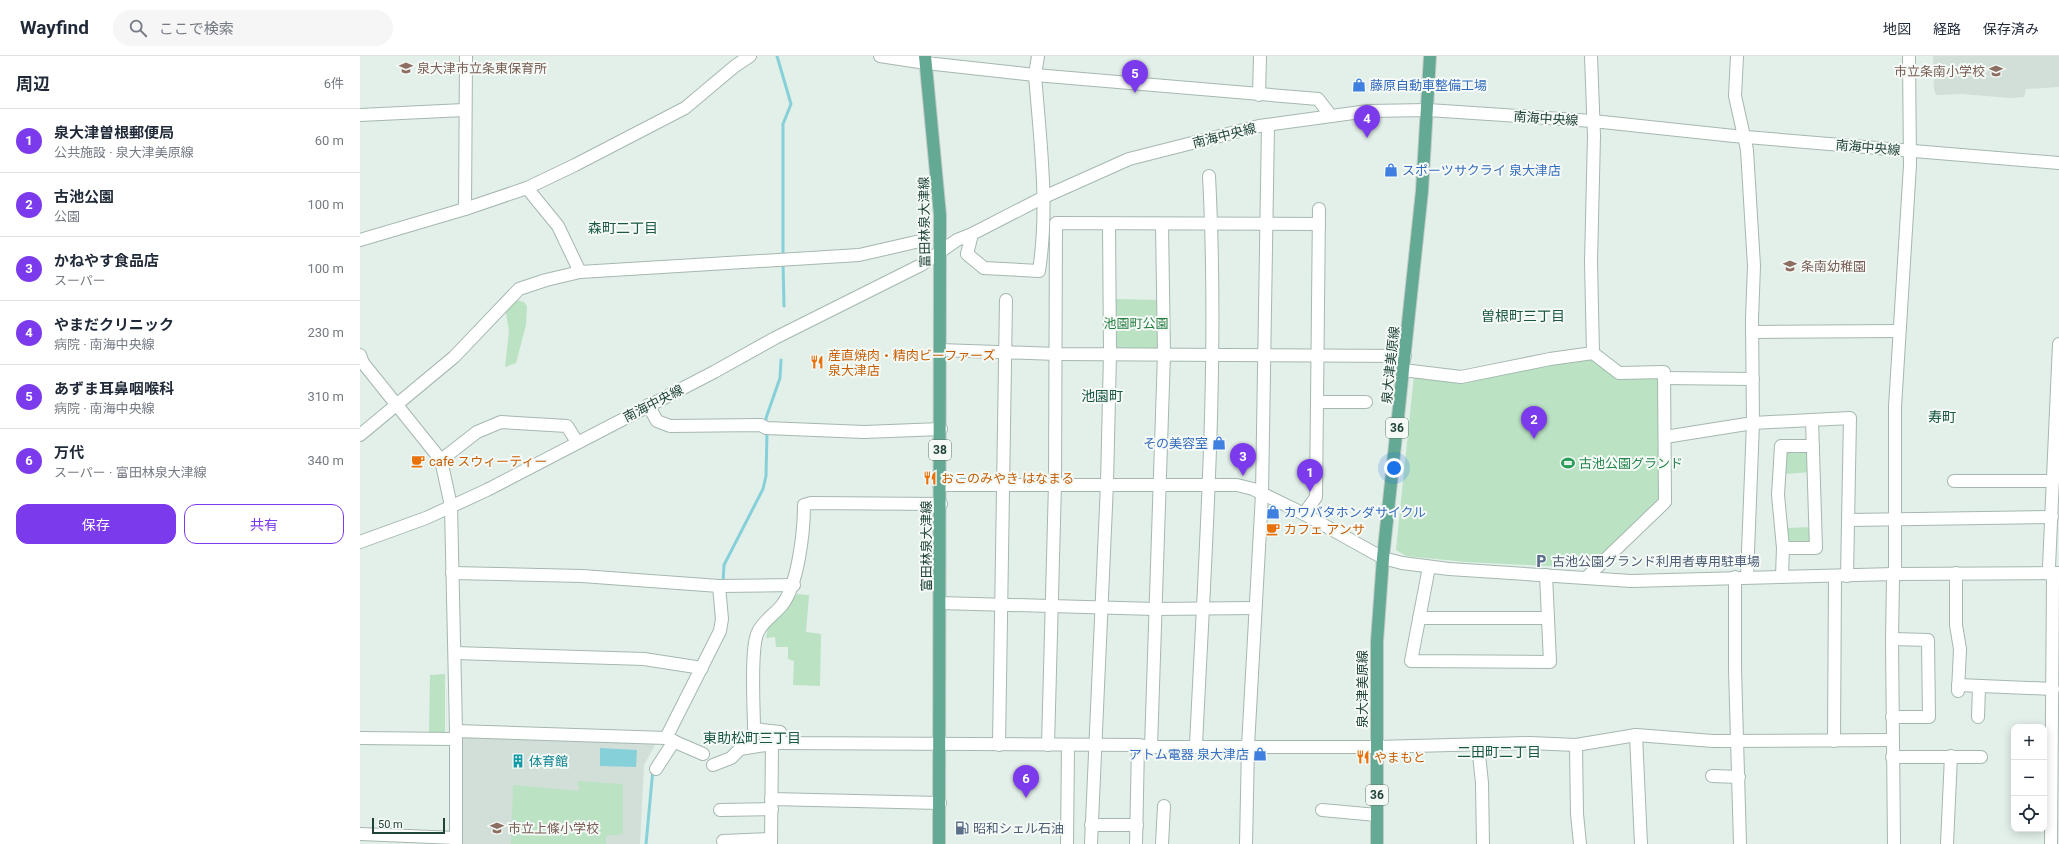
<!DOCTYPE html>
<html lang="ja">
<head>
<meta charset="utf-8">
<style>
	body { margin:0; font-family:Roboto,"Noto Sans JP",sans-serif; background:#f6f6f7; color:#1f2937 }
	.controls { position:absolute; right:12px; bottom:12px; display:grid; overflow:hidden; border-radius:8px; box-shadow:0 2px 10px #0003 }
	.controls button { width:36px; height:36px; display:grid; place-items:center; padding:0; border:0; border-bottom:1px solid #e0e1e3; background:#fff; color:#1f2937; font:20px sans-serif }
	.scale { position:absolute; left:12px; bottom:10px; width:73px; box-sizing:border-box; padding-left:4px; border:2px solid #204338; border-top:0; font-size:11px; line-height:14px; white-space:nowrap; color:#204338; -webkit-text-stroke:3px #f5faf7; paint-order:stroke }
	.you { position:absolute; left:1034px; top:412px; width:14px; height:14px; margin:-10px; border:3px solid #fff; border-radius:50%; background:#1a73e8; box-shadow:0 0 0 6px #1a73e833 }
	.badge { display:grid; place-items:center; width:26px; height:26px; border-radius:50%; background:#7c3aed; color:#fff; font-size:13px; font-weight:700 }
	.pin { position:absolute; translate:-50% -33px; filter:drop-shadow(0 1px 2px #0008) }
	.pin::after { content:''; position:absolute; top:21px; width:14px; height:12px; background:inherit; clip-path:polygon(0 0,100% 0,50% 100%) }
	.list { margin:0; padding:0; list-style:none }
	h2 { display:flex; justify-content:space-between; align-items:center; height:52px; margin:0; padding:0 16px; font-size:17px }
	h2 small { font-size:13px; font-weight:400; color:#747a83 }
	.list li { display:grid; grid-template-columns:26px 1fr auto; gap:12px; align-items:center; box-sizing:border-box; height:64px; padding:0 16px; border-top:1px solid #e0e1e3 }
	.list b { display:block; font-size:15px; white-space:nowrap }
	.list p { margin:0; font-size:13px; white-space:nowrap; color:#747a83 }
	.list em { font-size:13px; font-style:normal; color:#747a83 }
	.actions { display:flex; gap:8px; padding:12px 16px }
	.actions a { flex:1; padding:9px 0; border:1px solid #7c3aed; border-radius:12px; text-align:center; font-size:14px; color:#7c3aed }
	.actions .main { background:#7c3aed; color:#fff }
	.icon { flex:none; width:22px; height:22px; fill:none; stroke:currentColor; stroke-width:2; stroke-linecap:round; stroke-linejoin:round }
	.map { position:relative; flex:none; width:1699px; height:788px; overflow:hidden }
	header { display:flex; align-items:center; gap:24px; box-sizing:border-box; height:56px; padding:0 20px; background:#fff; border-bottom:1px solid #e0e1e3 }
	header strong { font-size:19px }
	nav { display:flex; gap:22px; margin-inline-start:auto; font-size:14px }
	.search { width:280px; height:36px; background:#f6f6f7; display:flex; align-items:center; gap:10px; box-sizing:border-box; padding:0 14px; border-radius:22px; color:#747a83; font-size:15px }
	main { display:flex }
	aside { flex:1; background:#fff }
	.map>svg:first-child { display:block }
</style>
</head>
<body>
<header>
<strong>Wayfind</strong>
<div class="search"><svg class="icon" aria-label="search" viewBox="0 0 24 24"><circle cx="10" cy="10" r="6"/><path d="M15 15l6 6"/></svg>ここで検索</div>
<nav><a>地図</a><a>経路</a><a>保存済み</a></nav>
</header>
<main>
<aside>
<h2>周辺<small>6件</small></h2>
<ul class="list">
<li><span class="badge">1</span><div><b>泉大津曽根郵便局</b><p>公共施設 · 泉大津美原線</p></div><em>60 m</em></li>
<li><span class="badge">2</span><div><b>古池公園</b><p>公園</p></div><em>100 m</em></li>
<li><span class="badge">3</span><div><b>かねやす食品店</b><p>スーパー</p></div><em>100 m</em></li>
<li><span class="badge">4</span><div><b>やまだクリニック</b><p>病院 · 南海中央線</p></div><em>230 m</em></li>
<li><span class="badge">5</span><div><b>あずま耳鼻咽喉科</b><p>病院 · 南海中央線</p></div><em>310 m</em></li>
<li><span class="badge">6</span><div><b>万代</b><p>スーパー · 富田林泉大津線</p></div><em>340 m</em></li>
</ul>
<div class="actions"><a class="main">保存</a><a>共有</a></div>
</aside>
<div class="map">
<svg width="1699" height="788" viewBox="0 0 1699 788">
	<rect width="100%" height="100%" fill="#e3efe9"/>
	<g fill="#d1dfd8">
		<path d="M1573,0H1699V31L1666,33L1664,41L1650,42L1602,38L1576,39L1574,33Z"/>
		<path d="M107,678L296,687L284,709L280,788H103L101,685Z"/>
	</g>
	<g fill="#bae2c3">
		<path d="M754,243L797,244L800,289L797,294L757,293L754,291Z"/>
		<path d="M156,244L164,246L167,250L166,269L156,307L145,311L149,275L145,252Z"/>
		<path d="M1228,303L1299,320L1300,442L1228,512L1106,506L1046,500L1036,494L1054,319Z"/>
		<path d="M1451,395V416L1425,418L1424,396Z"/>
		<path d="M1453,471V490H1427L1428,472Z"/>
		<path d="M437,538L449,539L446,576L461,578L460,630L433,629L434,605L428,603V591H416L415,581L406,582L408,570Z"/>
		<path d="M85,618V677L69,676L70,619Z"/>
		<path d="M218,725L263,728V778L246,780V788H151L153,729L219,735Z"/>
	</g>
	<path fill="#86d1d9" d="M240,692L277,694L276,711L240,710Z"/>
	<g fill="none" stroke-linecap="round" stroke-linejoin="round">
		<g stroke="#86d1d9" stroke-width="3">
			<path d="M417,0L431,48L423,68V201"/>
			<path d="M423,206L424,250"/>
			<path d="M406,368V362L420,322L421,304"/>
			<path d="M363,526L364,509L403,433L406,420L407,376"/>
			<path d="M286,788L293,713"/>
		</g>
		<g stroke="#a5b8b0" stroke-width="14">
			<g id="minor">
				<path d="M520,0L566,7L675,19L958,43L971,60"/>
				<path d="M1377,0L1375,40L1387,94L1394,210L1392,263L1393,367L1387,521"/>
				<path d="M899,39L900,0"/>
				<path d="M0,59L104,54"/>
				<path d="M167,132L198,170L220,216"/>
				<path d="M105,153L106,0"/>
				<path d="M612,178L607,198L624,212L679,215C689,150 680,84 675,19L678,0"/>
				<path d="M0,184L105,153L167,132L215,109L325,52L375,10L390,0"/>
				<path d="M1392,276L1539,275"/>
				<path d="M580,294L697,298L1045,300"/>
				<path d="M0,299L3,307L81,404L91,450L96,675V788"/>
				<path d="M1043,314L1101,321L1190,303L1233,297L1231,206L1234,80L1231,0"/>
				<path d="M1304,322L1393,323"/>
				<path d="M957,346H1006"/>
				<path d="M288,349L297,365L310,370L401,369L406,372L504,376L581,373"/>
				<path d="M0,379L94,301L159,233L186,224L220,216L499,199L560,185"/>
				<path d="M1305,381L1393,367L1490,362L1487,520"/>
				<path d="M81,404L117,376L141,366L207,370L217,386"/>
				<path d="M1594,425H1693"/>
				<path d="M579,429H877L893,433L944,458L1023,502L1042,507L1089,513L1271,525L1535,518L1699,517"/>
				<path d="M581,448L451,447L444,449C444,476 438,529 422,549C415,558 402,566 398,576C390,591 394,653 394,673L420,676L419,687L778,689L791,691H1016L1170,687L1216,689L1276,679L1353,685L1532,684"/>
				<path d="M944,458L956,441L959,153"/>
				<path d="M1489,464L1692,461"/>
				<path d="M0,486L66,462L127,434L354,316L415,282L561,209L597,184L612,178L684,141L769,103L899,70L1008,55L1068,54L1233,65L1374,80L1699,107"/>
				<path d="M1423,492L1418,439L1421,390H1453"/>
				<path d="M1069,511L1051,605L1190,606L1186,519"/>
				<path d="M92,517L222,520L359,530L434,529"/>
				<path d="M1596,517V569L1600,593L1598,635"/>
				<path d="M1422,520L1423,492H1456L1452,364"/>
				<path d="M1375,521V613L1380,788"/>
				<path d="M1226,522L1305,446L1304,316L1259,317L1233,297"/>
				<path d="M580,547L795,553L895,552"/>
				<path d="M1059,562H1188"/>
				<path d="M1532,583L1568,584L1569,661H1532"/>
				<path d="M95,597L284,603L342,612"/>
				<path d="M1598,629L1693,633"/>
				<path d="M1618,661L1619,631"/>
				<path d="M96,675L306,682L343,698"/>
				<path d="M1276,679L1281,788"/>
				<path d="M0,682L96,683"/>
				<path d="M306,682L360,575L362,563L359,530"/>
				<path d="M1474,685L1475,520"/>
				<path d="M639,689L646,244"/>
				<path d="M688,689L695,428L696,167L959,168"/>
				<path d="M836,689C845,500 859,310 849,120"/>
				<path d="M1118,689L1122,727L1123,788"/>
				<path d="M1216,689L1217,758L1220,788"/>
				<path d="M791,691L804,298L802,168"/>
				<path d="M1532,701H1621"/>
				<path d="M353,709L371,702L380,693L412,688"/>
				<path d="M296,713L314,685"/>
				<path d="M1352,720L1379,721"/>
				<path d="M411,743L580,747"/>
				<path d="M360,754L412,753"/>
				<path d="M962,754L1017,759"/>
				<path d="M731,769H777"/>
				<path d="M0,778L96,782"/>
				<path d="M363,785L411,783"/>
				<path d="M411,788L412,688L419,687"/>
				<path d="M707,788L708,689"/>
				<path d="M731,788L747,428L750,298L749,168"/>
				<path d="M776,788L778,689"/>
				<path d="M802,788L804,750"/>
				<path d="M886,788L888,690L902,438L908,69"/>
				<path d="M1534,788L1532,583L1533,524L1535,512V351L1550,109L1549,0"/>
				<path d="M1587,788L1591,700"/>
				<path d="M1691,788L1693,524L1689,511L1699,288"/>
			</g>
		</g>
		<g stroke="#c1cac7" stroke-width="14">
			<g id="major">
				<path d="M565,0L580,159L579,788"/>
				<path d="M1017,788V585L1023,502L1062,135L1070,0"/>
			</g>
		</g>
		<use href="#minor" stroke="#fff" stroke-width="12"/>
		<use href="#major" stroke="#63a993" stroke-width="12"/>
	</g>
	<defs>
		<g id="school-bare" transform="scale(1.08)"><path d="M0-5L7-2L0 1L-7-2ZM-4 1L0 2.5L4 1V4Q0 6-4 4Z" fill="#8d6e63" stroke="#f5faf7" stroke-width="2.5" paint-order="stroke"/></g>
		<g id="shop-bare" transform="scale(1.08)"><path d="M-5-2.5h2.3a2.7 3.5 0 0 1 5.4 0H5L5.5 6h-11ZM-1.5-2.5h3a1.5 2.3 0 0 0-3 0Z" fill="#3f7fe0" stroke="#f5faf7" stroke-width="2.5" paint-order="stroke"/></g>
		<g id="restaurant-bare" transform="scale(1.08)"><path d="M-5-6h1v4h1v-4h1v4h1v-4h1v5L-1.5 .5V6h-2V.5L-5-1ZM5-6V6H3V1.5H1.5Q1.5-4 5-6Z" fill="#e8710a" stroke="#f5faf7" stroke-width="2.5" paint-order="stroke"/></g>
		<g id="cafe-bare" transform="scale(1.08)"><path d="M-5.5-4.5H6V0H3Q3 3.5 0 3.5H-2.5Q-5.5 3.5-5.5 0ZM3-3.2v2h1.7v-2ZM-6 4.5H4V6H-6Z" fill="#e8710a" stroke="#f5faf7" stroke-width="2.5" paint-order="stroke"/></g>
		<g id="stadium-bare" transform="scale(1.08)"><path d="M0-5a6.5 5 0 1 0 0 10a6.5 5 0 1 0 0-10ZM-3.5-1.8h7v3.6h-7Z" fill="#2e9e5b" stroke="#f5faf7" stroke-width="2.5" paint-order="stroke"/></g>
		<g id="parking-bare" transform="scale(1.08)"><path d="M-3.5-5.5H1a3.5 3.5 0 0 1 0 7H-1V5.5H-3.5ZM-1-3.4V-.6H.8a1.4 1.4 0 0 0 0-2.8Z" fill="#5c6f8a" stroke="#f5faf7" stroke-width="2.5" paint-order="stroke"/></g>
		<g id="building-bare" transform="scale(1.08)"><path d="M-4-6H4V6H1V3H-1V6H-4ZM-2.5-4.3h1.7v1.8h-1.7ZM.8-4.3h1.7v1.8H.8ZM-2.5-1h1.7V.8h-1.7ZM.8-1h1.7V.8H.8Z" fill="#0f9aa8" stroke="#f5faf7" stroke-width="2.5" paint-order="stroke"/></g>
		<g id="fuel-bare" transform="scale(1.08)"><path d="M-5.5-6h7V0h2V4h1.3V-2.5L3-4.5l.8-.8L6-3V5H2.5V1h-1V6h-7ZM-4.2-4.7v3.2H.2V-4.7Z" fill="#5c6f8a" stroke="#f5faf7" stroke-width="2.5" paint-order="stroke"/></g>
	</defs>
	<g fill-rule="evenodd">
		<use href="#school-bare" x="46" y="12"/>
		<use href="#school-bare" x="1636" y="15"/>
		<use href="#shop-bare" x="999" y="29"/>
		<use href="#shop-bare" x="1031" y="114"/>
		<use href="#school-bare" x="1430" y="210"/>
		<use href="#restaurant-bare" x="457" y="306"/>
		<use href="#shop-bare" x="859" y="387"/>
		<use href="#cafe-bare" x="58" y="405"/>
		<use href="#stadium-bare" x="1208" y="407"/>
		<use href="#restaurant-bare" x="570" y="422"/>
		<use href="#shop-bare" x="913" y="456"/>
		<use href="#cafe-bare" x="913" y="473"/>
		<use href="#parking-bare" x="1181" y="505"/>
		<use href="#shop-bare" x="900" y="698"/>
		<use href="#restaurant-bare" x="1003" y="701"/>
		<use href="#building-bare" x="158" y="705"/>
		<use href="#school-bare" x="137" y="772"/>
		<use href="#fuel-bare" x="602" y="772"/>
	</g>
	<g text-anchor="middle" stroke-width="4" stroke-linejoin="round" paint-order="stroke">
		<g fill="#f5faf7" stroke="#607a71" stroke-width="1">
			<rect x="1026" y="362" width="22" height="20" rx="3"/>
			<rect x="569" y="384" width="22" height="20" rx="3"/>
			<rect x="1006" y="729" width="22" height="20" rx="3"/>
		</g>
		<g font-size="12" font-weight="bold" fill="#204338">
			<text x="1037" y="376">36</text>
			<text x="580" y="398">38</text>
			<text x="1017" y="743">36</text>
		</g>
		<g font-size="13" fill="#785e54" stroke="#f5faf7" text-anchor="start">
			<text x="57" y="17">泉大津市立条東保育所</text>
			<text x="1625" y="20" text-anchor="end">市立条南小学校</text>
			<text x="1441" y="215">条南幼稚園</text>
			<text x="148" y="777">市立上條小学校</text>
		</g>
		<g font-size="13" fill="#366cbe" stroke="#f5faf7" text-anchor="start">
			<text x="1010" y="34">藤原自動車整備工場</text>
			<text x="1042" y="119">スポーツサクライ 泉大津店</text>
			<text x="848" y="392" text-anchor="end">その美容室</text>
			<text x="924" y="461">カワバタホンダサイクル</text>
			<text x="889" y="703" text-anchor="end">アトム電器 泉大津店</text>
		</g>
		<g font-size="13" fill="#204338" stroke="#f5faf7">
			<text transform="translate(1186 62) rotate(4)" y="5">南海中央線</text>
			<text transform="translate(864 79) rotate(-14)" y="5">南海中央線</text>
			<text transform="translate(1508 91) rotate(5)" y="5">南海中央線</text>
			<text transform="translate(564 166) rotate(-91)" y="5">富田林泉大津線</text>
			<text transform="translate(1030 309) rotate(-84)" y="5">泉大津美原線</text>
			<text transform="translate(293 347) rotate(-27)" y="5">南海中央線</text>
			<text transform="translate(566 490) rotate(-90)" y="5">富田林泉大津線</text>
			<text transform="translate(1002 633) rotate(-90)" y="5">泉大津美原線</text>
		</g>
		<g font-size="13" fill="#267e43" stroke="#f5faf7">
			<text x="776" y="272">池園町公園</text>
		</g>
		<g font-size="13" fill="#c56008" stroke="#f5faf7" text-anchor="start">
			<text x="468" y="304">産直焼肉・精肉ビーファーズ<tspan x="468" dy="15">泉大津店</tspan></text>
			<text x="69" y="410">cafe スウィーティー</text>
			<text x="581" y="427">おこのみやき はなまる</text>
			<text x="924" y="478">カフェ アンサ</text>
			<text x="1014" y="706">やまもと</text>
		</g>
		<g font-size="13" fill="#27864d" stroke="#f5faf7" text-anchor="start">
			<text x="1219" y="412">古池公園グランド</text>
		</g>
		<g font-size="13" fill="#4e5e75" stroke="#f5faf7" text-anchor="start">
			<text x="1192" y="510">古池公園グランド利用者専用駐車場</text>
			<text x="613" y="777">昭和シェル石油</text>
		</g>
		<g font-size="13" fill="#0d838f" stroke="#f5faf7" text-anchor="start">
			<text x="169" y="710">体育館</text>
		</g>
		<g font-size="14" fill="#1a5745" stroke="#f5faf7">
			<text x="263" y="177">森町二丁目</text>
			<text x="1163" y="265">曽根町三丁目</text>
			<text x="742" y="345">池園町</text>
			<text x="1582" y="366">寿町</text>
			<text x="392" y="687">東助松町三丁目</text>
			<text x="1139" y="701">二田町二丁目</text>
		</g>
	</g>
</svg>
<div class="controls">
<button>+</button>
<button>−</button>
<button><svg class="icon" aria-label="locate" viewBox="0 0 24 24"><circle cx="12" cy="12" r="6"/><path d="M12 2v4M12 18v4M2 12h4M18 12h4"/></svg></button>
</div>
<div class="scale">50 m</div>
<div class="you"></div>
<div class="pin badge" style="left:950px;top:436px">1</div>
<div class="pin badge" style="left:1174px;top:383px">2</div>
<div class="pin badge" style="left:883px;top:420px">3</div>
<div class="pin badge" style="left:1007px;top:82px">4</div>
<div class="pin badge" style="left:775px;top:37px">5</div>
<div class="pin badge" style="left:666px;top:742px">6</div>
</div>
</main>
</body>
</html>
